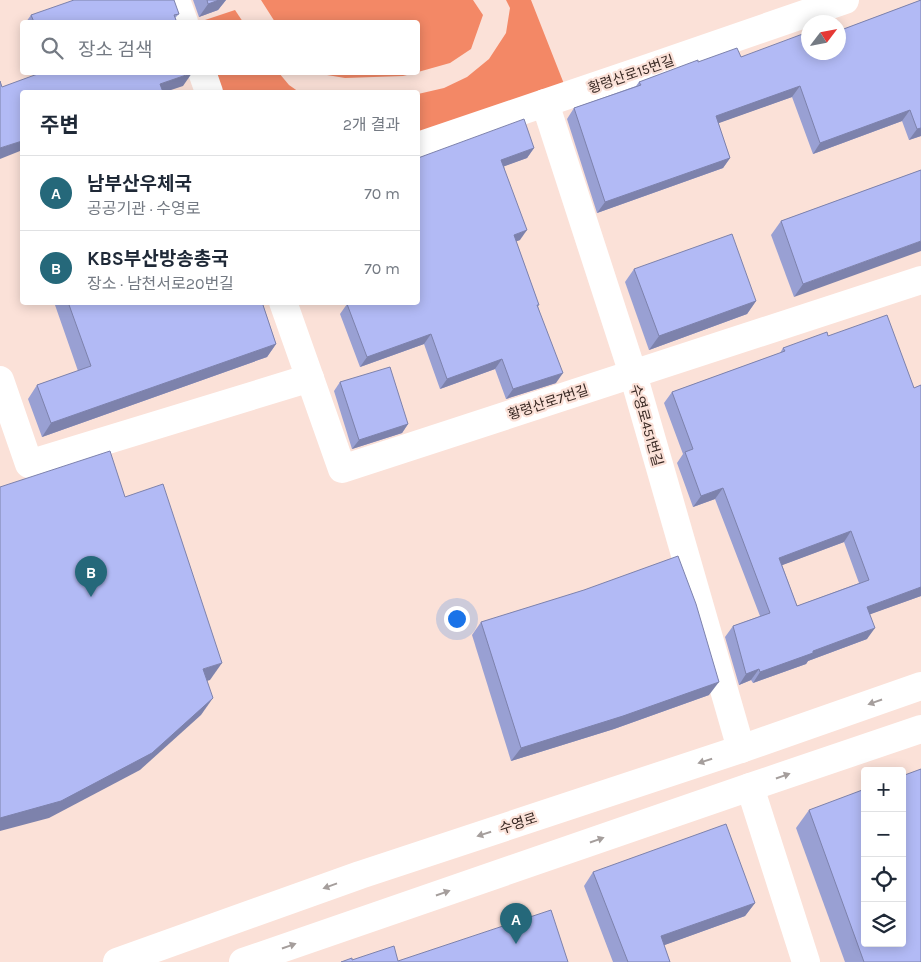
<!DOCTYPE html>
<html lang="ko">
<head>
<meta charset="utf-8">
<style>
	body { margin:0; font-family:Karla,"Noto Sans KR",sans-serif; background:#f6f6f7; color:#1f2937 }
	.controls { position:absolute; right:15px; bottom:15px; display:grid; overflow:hidden; border-radius:5px; box-shadow:0 2px 12px #0003 }
	.controls button { width:45px; height:45px; display:grid; place-items:center; padding:0; border:0; border-bottom:1px solid #e0e1e3; background:#fff; color:#1f2937; font:25px sans-serif }
	.compass { position:absolute; left:801px; top:15px; width:45px; height:45px; border-radius:50%; background:#fff; box-shadow:0 2px 12px #0003; rotate:58deg }
	.you { position:absolute; left:456px; top:618px; width:18px; height:18px; margin:-12px; border:4px solid #fff; border-radius:50%; background:#1a73e8; box-shadow:0 0 0 8px #1a73e833 }
	.badge { display:grid; place-items:center; width:32px; height:32px; border-radius:50%; background:#25687a; color:#fff; font-size:16px; font-weight:700 }
	.pin { position:absolute; translate:-50% -41px; filter:drop-shadow(0 1px 2px #0008) }
	.pin::after { content:''; position:absolute; top:26px; width:18px; height:15px; background:inherit; clip-path:polygon(0 0,100% 0,50% 100%) }
	.list { margin:0; padding:0; list-style:none }
	h2 { display:flex; justify-content:space-between; align-items:center; height:65px; margin:0; padding:0 20px; font-size:21px }
	h2 small { font-size:16px; font-weight:400; color:#747a83 }
	.list li { display:grid; grid-template-columns:32px 1fr auto; gap:15px; align-items:center; box-sizing:border-box; height:75px; padding:0 20px; border-top:1px solid #e0e1e3 }
	.list b { display:block; font-size:19px; white-space:nowrap }
	.list p { margin:0; font-size:16px; white-space:nowrap; color:#747a83 }
	.list em { font-size:16px; font-style:normal; color:#747a83 }
	.icon { flex:none; width:28px; height:28px; fill:none; stroke:currentColor; stroke-width:2; stroke-linecap:round; stroke-linejoin:round }
	.map { position:relative; flex:none; width:921px; height:962px; overflow:hidden }
	.search { position:absolute; background:#fff; box-shadow:0 2px 12px #0003; left:20px; top:20px; width:400px; height:55px; display:flex; align-items:center; gap:12px; box-sizing:border-box; padding:0 18px; border-radius:5px; color:#747a83; font-size:19px }
	.panel { position:absolute; background:#fff; box-shadow:0 2px 12px #0003; left:20px; top:90px; width:400px; height:215px; border-radius:5px }
	.map>svg:first-child { display:block }
</style>
</head>
<body>
<div class="map">
<svg width="921" height="962" viewBox="0 0 921 962">
	<rect width="100%" height="100%" fill="#fbe1d8"/>
	<g fill="#f38866">
		<path d="M261,0H473L483,15L471,49L450,63L418,72V22H275Z"/>
		<path d="M506,0H531L566,89L418,139V94L444,88L467,77L489,59L506,33L510,8Z"/>
		<path d="M235,10L243,22H199Z"/>
		<path d="M215,73H279L289,85L299,92H222Z"/>
		<path d="M318,73H415L403,76L345,78L321,74Z"/>
	</g>
	<g fill="none" stroke-linecap="round" stroke-linejoin="round">
		<g stroke="#fff" stroke-width="28">
			<path d="M176,0L184,22"/>
			<path d="M202,72L209,92"/>
			<path d="M545,103L633,374L741,749"/>
			<path d="M418,146L651,67L845,0"/>
			<path d="M283,302L342,469L921,280"/>
			<path d="M0,380L29,464L310,378"/>
		</g>
		<path stroke="#fff" stroke-width="28" d="M750,787L806,962"/>
		<g stroke="#fff" stroke-width="28">
			<path d="M117,962L360,875L741,749L921,686"/>
			<path d="M243,962L750,787L921,729"/>
		</g>
	</g>
	<g fill="#99a0d3" fill-rule="evenodd">
		<path d="M193,0H226L218,10L199,17Z"/>
		<path d="M921,0V136L909,140L902,121L813,154L792,97L718,123L730,158L723,168L597,213L567,119L574,108L636,86L639,82L698,62L741,57L841,30Z"/>
		<path d="M179,14L175,18V22H26L31,15Z"/>
		<path d="M534,148L527,158L504,166L520,240L516,241L539,305L538,306L556,383L506,399L495,369L440,389L424,344L360,367L340,314L347,304L418,302V158Z"/>
		<path d="M921,170L794,297L771,235L781,221Z"/>
		<path d="M634,269L756,301L747,314L649,350L625,282Z"/>
		<path d="M56,302H262L276,344L267,357L42,437L28,399L37,385L78,371L55,305Z"/>
		<path d="M828,336L914,388L921,385V596L870,614L867,639L808,661L806,664L753,683L751,680L739,685L725,637L733,626L760,616L715,499L693,507L677,463L683,454L664,403L672,392L780,353L783,348ZM844,542L859,583L797,606L782,565Z"/>
		<path d="M340,382L408,424L402,433L352,449L334,391Z"/>
		<path d="M481,622L709,695L614,729L511,761L472,635Z"/>
		<path d="M809,810L921,962H845L796,828Z"/>
		<path d="M593,872L755,903L745,916L664,945L670,962H613L584,886Z"/>
	</g>
	<g fill="#7d82ac">
		<path d="M219,0H226L218,10L199,17L208,4Z"/>
		<path d="M192,73L183,86L165,92H154L160,84Z"/>
		<path d="M800,86L792,97L708,127L716,116Z"/>
		<path d="M910,110L902,121L813,154L820,143Z"/>
		<path d="M921,128V136L909,140L917,129Z"/>
		<path d="M22,141V148L20,151L0,159V148Z"/>
		<path d="M534,148L527,158L494,170L501,160Z"/>
		<path d="M730,158L723,168L597,213L605,202Z"/>
		<path d="M527,230L520,240L507,245L514,235Z"/>
		<path d="M921,241V251L794,297L803,284Z"/>
		<path d="M756,301L747,314L649,350L659,336Z"/>
		<path d="M431,334L424,344L360,367L367,357Z"/>
		<path d="M276,344L267,357L42,437L51,423Z"/>
		<path d="M502,359L495,369L440,389L447,379Z"/>
		<path d="M563,373L556,383L506,399L513,389Z"/>
		<path d="M408,424L402,433L352,449L359,440Z"/>
		<path d="M723,488L715,499L693,507L701,496Z"/>
		<path d="M851,531L844,542L772,569L779,558Z"/>
		<path d="M921,587V596L860,618L867,607Z"/>
		<path d="M875,628L867,639L808,661L806,664L753,683L760,672L813,651Z"/>
		<path d="M222,663L210,680L191,686L203,669Z"/>
		<path d="M759,669L751,680L739,685L746,674Z"/>
		<path d="M719,682L709,695L614,729L511,761L521,748Z"/>
		<path d="M213,698L201,715L140,770L49,818L0,831V818Z"/>
		<path d="M755,903L745,916L651,950L661,936Z"/>
	</g>
	<g fill="#b2baf5" stroke="#7d82ac" fill-rule="evenodd">
		<path d="M74,0H174L179,14L174,15L176,20L174,21V22H34L31,15Z"/>
		<path d="M207,0H219L208,4Z"/>
		<path d="M921,0V128L917,129L910,110L820,143L800,86L716,116L730,158L605,202L574,108L641,85L639,82L698,60V62L737,48L741,57L808,32V52H838V22H835L838,21L841,30Z"/>
		<path d="M43,72H192V73L160,84L163,92H22V141L0,148V81L2,87Z"/>
		<path d="M524,119L534,148L501,160L527,230L514,235L539,305H537L563,373L513,389L502,359L447,379L431,334L367,357L347,304L350,302H418V158Z"/>
		<path d="M921,170V241L803,284L781,221Z"/>
		<path d="M732,234L756,301L659,336L634,269Z"/>
		<path d="M68,302H262L276,344L51,423L37,385L91,366Z"/>
		<path d="M887,315L914,388L921,385V587L867,607L875,628L813,651V653L760,672L759,669L746,674L733,626L770,613L723,488L701,496L685,452L693,449L672,392L785,351L783,348L827,332L828,336ZM851,531L869,580L797,606L779,558Z"/>
		<path d="M390,367L408,424L359,440L340,382Z"/>
		<path d="M110,451L125,497L163,484L222,663L203,669L213,698L152,753L61,801L0,818V487Z"/>
		<path d="M678,556L696,604L719,682L623,716L521,748L481,622L584,590Z"/>
		<path d="M921,769V962H864L809,810L865,789V943H902V776Z"/>
		<path d="M726,824L755,903L661,936L670,962H628L593,872Z"/>
		<path d="M551,910L568,962H341L352,958V960L394,946L398,961Z"/>
	</g>
	<defs><path id="oneway-solid" d="M-6-.8H1V-3.2L6.5 0L1 3.2V.8H-6Z" transform="scale(1.25)"/></defs>
	<g fill="#a59e9c">
		<use href="#oneway-solid" transform="translate(875 702) rotate(161)"/>
		<use href="#oneway-solid" transform="translate(705 761) rotate(162)"/>
		<use href="#oneway-solid" transform="translate(783 776) rotate(-19)"/>
		<use href="#oneway-solid" transform="translate(484 834) rotate(162)"/>
		<use href="#oneway-solid" transform="translate(597 840) rotate(-19)"/>
		<use href="#oneway-solid" transform="translate(330 886) rotate(160)"/>
		<use href="#oneway-solid" transform="translate(443 893) rotate(-19)"/>
		<use href="#oneway-solid" transform="translate(289 946) rotate(-19)"/>
	</g>
	<g text-anchor="middle" stroke-width="4.5" stroke-linejoin="round" paint-order="stroke">
		<g font-size="14" fill="#372722" stroke="#fbe1d8">
			<text transform="translate(631 74) rotate(-19)" y="5">황령산로15번길</text>
			<text transform="translate(548 402) rotate(-18)" y="5">황령산로7번길</text>
			<text transform="translate(647 425) rotate(74)" y="5">수영로451번길</text>
			<text transform="translate(518 823) rotate(-18)" y="5">수영로</text>
		</g>
	</g>
</svg>
<div class="controls">
<button>+</button>
<button>−</button>
<button><svg class="icon" aria-label="locate" viewBox="0 0 24 24"><circle cx="12" cy="12" r="6"/><path d="M12 2v4M12 18v4M2 12h4M18 12h4"/></svg></button>
<button><svg class="icon" aria-label="layers" viewBox="0 0 24 24"><path d="M12 4l9 5-9 5-9-5zM3 14l9 5 9-5"/></svg></button>
</div>
<svg class="compass" viewBox="-18 -18 36 36"><path d="M0-13l5 13h-10z" fill="#e53935"/><path d="M0 13l5-13h-10z" fill="#747a83"/></svg>
<div class="you"></div>
<div class="pin badge" style="left:516px;top:944px">A</div>
<div class="pin badge" style="left:91px;top:597px">B</div>
<div class="search"><svg class="icon" aria-label="search" viewBox="0 0 24 24"><circle cx="10" cy="10" r="6"/><path d="M15 15l6 6"/></svg>장소 검색</div>
<section class="panel">
<h2>주변<small>2개 결과</small></h2>
<ul class="list">
<li><span class="badge">A</span><div><b>남부산우체국</b><p>공공기관 · 수영로</p></div><em>70 m</em></li>
<li><span class="badge">B</span><div><b>KBS부산방송총국</b><p>장소 · 남천서로20번길</p></div><em>70 m</em></li>
</ul>
</section>
</div>
</body>
</html>
